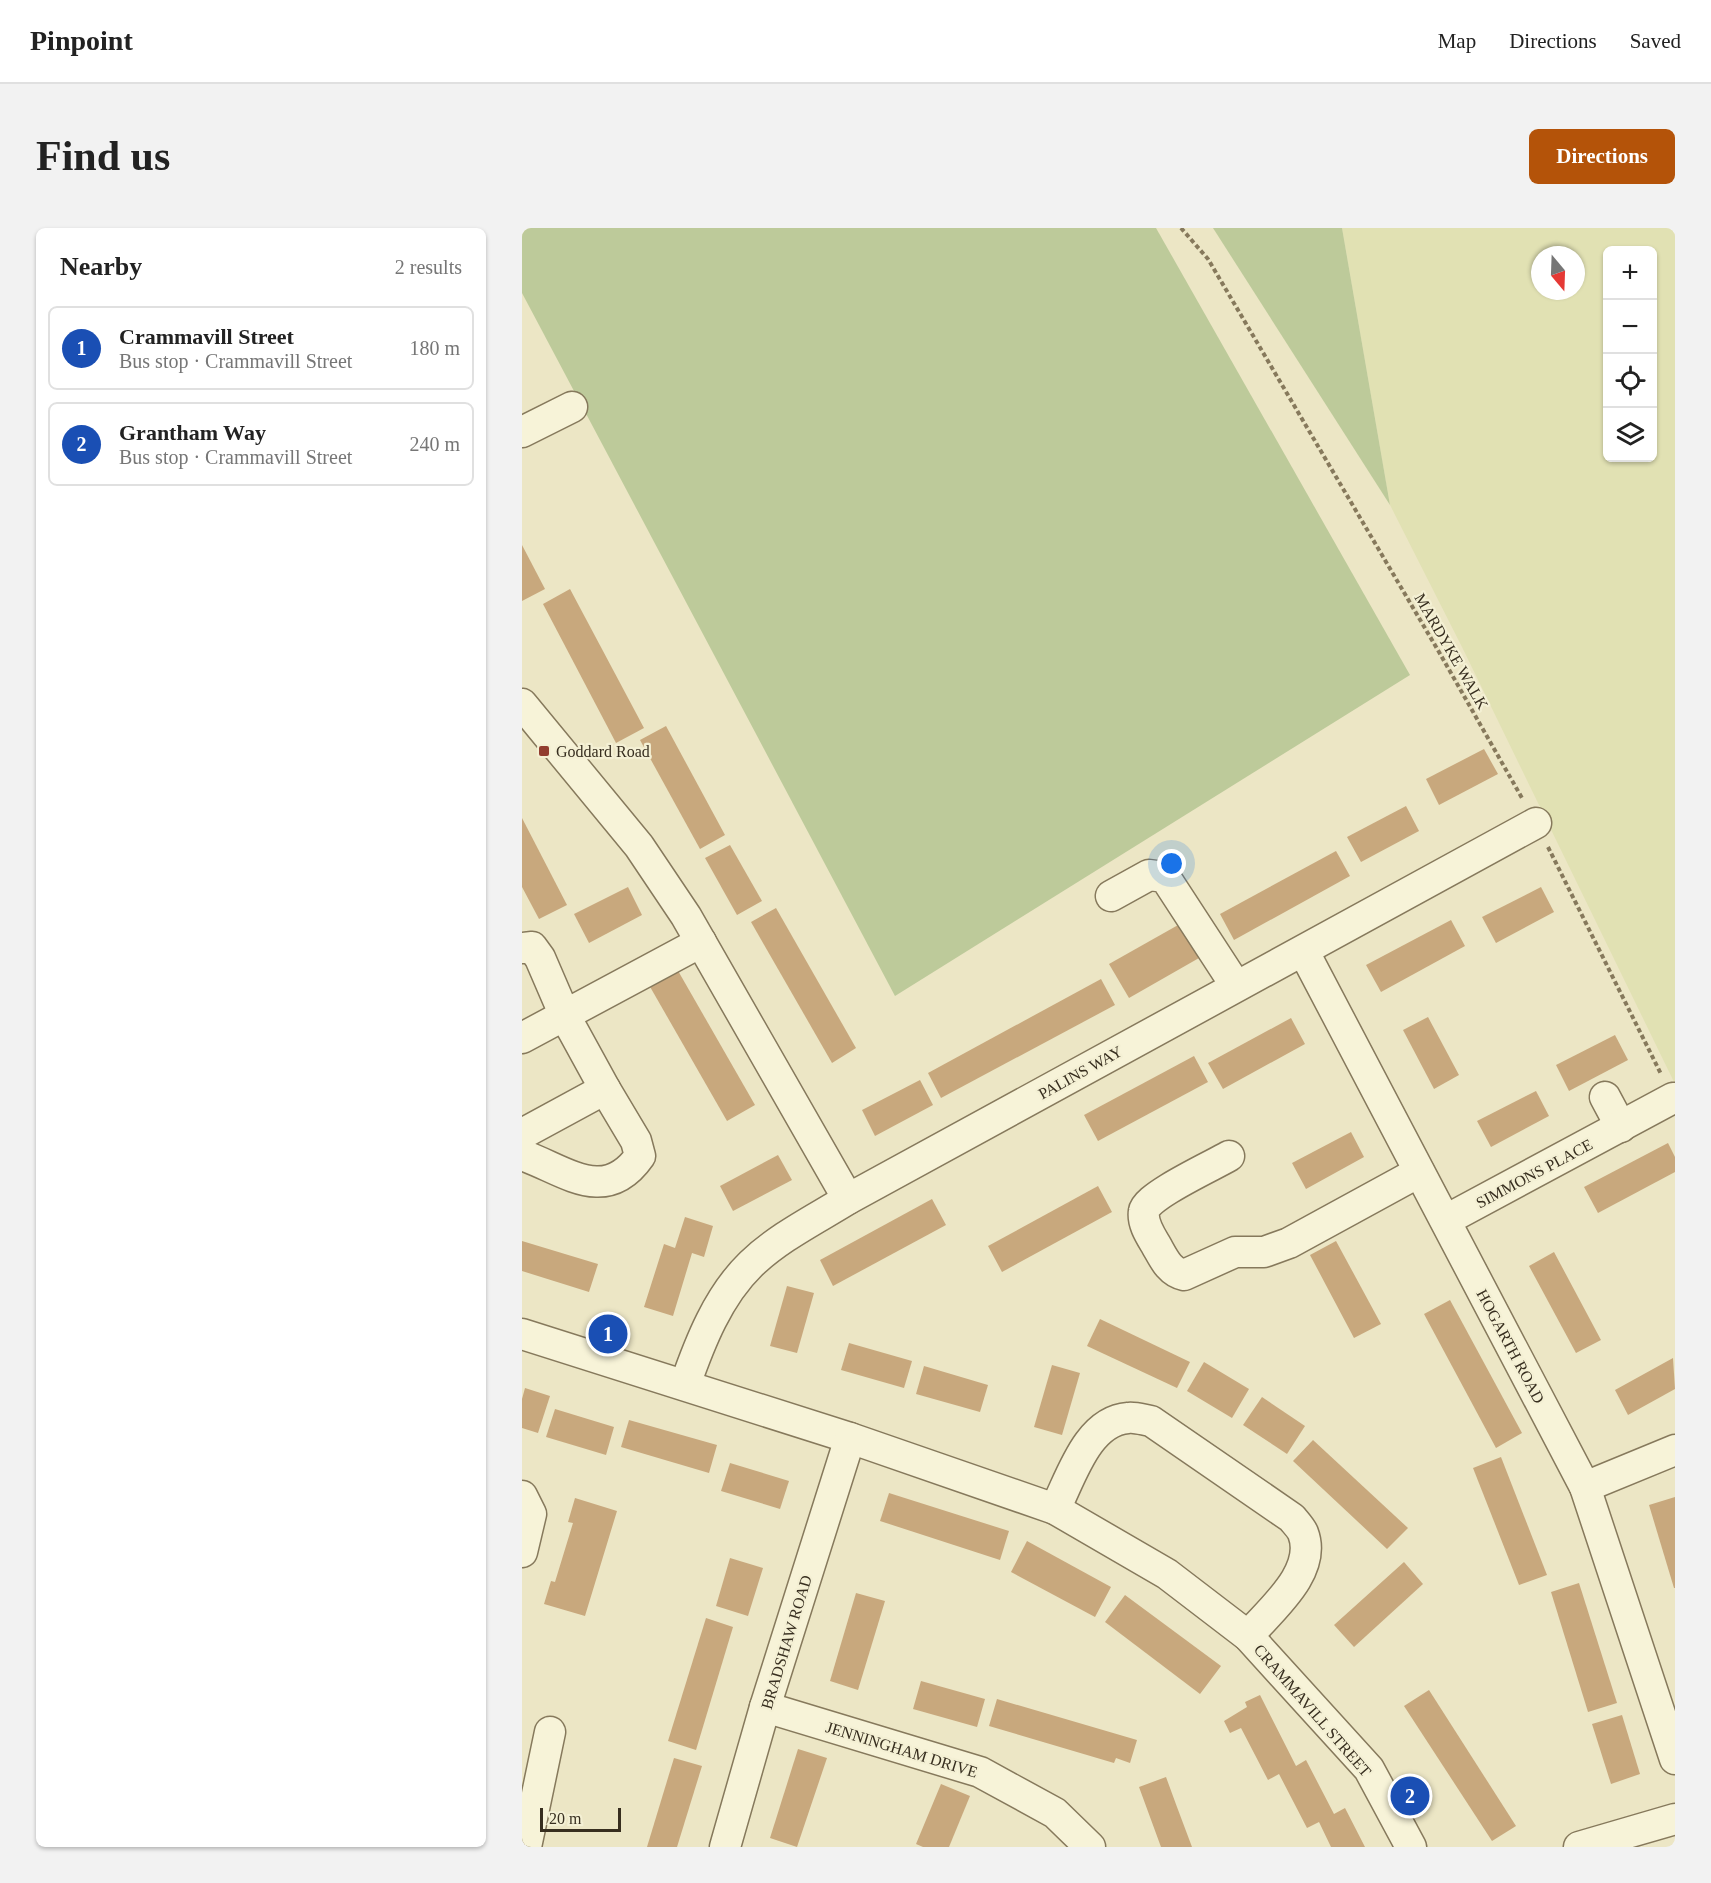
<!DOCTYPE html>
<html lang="en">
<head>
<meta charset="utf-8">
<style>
	body { margin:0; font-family:Georgia,serif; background:#f2f2f2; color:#222 }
	.controls { position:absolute; right:18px; top:18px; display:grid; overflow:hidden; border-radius:9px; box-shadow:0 2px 4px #0004 }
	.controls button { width:54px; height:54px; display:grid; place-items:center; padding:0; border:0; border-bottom:2px solid #e0e0e0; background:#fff; color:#222; font:30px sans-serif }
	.compass { position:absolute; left:1009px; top:18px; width:54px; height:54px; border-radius:50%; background:#fff; box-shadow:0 2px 4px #0004; rotate:161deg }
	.scale { position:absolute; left:18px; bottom:15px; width:81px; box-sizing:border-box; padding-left:6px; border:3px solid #372e1f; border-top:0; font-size:16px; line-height:21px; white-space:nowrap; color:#372e1f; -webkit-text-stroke:4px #f4f0d4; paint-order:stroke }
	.you { position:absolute; left:650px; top:636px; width:21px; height:21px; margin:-15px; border:4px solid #fff; border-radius:50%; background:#1a73e8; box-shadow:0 0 0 9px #1a73e833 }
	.badge { display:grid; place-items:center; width:39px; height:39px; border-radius:50%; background:#b45309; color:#fff; font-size:20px; font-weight:700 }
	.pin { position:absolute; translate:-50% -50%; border:3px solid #fff; box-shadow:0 2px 6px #0006 }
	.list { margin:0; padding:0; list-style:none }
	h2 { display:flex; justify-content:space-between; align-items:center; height:78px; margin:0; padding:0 24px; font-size:26px }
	h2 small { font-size:20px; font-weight:400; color:#767676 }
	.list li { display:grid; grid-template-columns:39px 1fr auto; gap:18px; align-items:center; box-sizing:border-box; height:84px; margin:0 12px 12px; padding:0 12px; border:2px solid #e0e0e0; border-radius:9px }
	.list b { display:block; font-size:22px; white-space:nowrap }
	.list p { margin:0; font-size:20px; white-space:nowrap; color:#767676 }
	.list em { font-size:20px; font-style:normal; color:#767676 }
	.icon { flex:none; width:33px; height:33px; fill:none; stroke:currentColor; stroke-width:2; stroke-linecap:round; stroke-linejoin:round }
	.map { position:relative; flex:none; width:1153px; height:1619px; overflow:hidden; border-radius:9px }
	header { display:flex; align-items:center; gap:36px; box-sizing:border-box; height:84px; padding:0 30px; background:#fff; border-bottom:2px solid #e0e0e0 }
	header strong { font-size:28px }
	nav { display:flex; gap:33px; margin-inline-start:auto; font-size:21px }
	.intro { display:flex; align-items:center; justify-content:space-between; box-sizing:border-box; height:144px; padding:0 36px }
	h1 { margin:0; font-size:42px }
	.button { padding:15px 27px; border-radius:9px; background:#b45309; color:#fff; font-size:21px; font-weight:700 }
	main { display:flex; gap:36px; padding:0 36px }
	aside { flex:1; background:#fff; border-radius:9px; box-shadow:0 2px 4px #0004 }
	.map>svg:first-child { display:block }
</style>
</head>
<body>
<header>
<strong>Pinpoint</strong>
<nav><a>Map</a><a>Directions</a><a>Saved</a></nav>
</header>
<div class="intro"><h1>Find us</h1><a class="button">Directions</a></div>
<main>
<aside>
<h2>Nearby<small>2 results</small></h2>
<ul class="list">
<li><span class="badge" style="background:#1a4fb4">1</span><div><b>Crammavill Street</b><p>Bus stop · Crammavill Street</p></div><em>180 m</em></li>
<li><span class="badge" style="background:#1a4fb4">2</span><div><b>Grantham Way</b><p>Bus stop · Crammavill Street</p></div><em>240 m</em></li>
</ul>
</aside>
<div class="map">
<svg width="1153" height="1619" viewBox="0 0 1153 1619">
	<rect width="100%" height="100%" fill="#ece6c5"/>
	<path fill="#e1e1b3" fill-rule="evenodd" d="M820,0H1153V856L940,419L868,277ZM1086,22H1130V230H1086ZM1018,27H1054V63H1018Z"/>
	<g fill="#bdca9a">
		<path d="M0,0H634L888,447L373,768L0,65Z"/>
		<path d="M691,0H820L868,277Z"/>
	</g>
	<g fill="#c8a87d">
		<path d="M0,317L23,361L0,373Z"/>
		<path d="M48,361L122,500L94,515L21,376Z"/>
		<path d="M144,498L203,607L178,621L118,512Z"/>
		<path d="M962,521L976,546L917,577L904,551Z"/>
		<path d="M884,578L897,603L839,634L825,609Z"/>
		<path d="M0,590L45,677L17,691L0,659Z"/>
		<path d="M208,617L240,673L215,687L183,630Z"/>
		<path d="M814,623L828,648L712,712L698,686Z"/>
		<path d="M106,659L120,687L67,715L52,686Z"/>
		<path d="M1019,659L1032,684L974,715L960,689Z"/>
		<path d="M254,680L334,820L310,835L229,694Z"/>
		<path d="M665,692L684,726L607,770L587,736Z"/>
		<path d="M929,692L943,718L859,764L844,737Z"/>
		<path d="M155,741L233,877L205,893L127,757Z"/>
		<path d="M579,751L593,777L419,870L406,845Z"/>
		<path d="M906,789L937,847L912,861L881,802Z"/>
		<path d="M769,790L783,816L701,861L686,835Z"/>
		<path d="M1093,807L1106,832L1047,863L1034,837Z"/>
		<path d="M672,828L686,854L576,913L562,887Z"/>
		<path d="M398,852L411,877L353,908L340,882Z"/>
		<path d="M1014,863L1027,888L969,919L955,893Z"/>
		<path d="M829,904L842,929L784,961L770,935Z"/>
		<path d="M1146,915L1153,929V944L1076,985L1062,959Z"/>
		<path d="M256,927L270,952L211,983L198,958Z"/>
		<path d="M576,958L590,984L480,1044L466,1018Z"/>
		<path d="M410,971L424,997L311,1058L298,1032Z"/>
		<path d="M163,989L191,998L182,1029L170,1025L151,1088L122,1079L142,1016L153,1020Z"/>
		<path d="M0,1013L76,1036L67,1064L0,1043Z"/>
		<path d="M814,1013L859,1096L832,1110L788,1027Z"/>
		<path d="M1032,1024L1079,1112L1054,1125L1007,1038Z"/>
		<path d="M265,1058L292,1065L275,1125L248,1118Z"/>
		<path d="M928,1072L1000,1205L974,1220L902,1086Z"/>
		<path d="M578,1091L668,1134L655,1160L565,1118Z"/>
		<path d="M327,1115L390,1133L382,1160L319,1142Z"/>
		<path d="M1151,1130L1153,1161L1106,1187L1093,1162Z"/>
		<path d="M682,1134L727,1161L710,1190L665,1163Z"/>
		<path d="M530,1137L558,1145L540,1207L512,1199Z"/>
		<path d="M402,1138L466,1157L458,1184L394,1166Z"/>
		<path d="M3,1160L28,1168L16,1205L0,1200V1171Z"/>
		<path d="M740,1169L783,1198L765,1226L721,1197Z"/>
		<path d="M33,1181L92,1199L84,1227L24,1209Z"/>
		<path d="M107,1192L195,1217L187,1245L99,1219Z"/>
		<path d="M791,1212L886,1300L865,1321L771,1233Z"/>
		<path d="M979,1229L1025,1347L997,1357L951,1240Z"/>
		<path d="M208,1235L267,1253L258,1281L199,1263Z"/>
		<path d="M367,1265L487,1303L478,1332L358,1293Z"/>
		<path d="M1153,1269V1360H1152L1127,1277Z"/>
		<path d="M53,1270L95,1283L63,1388L22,1376L29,1353L33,1354L51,1295L46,1294Z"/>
		<path d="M505,1313L589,1359L573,1389L489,1344Z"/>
		<path d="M208,1330L241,1340L226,1388L194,1378Z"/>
		<path d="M882,1334L901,1356L832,1419L812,1397Z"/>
		<path d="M1057,1355L1095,1475L1066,1484L1029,1364Z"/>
		<path d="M334,1365L363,1373L336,1462L308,1453Z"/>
		<path d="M603,1367L699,1438L678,1466L583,1394Z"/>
		<path d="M184,1390L211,1399L174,1522L146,1513Z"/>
		<path d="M399,1453L463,1471L455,1499L391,1481Z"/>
		<path d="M907,1462L994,1598L970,1613L882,1478Z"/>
		<path d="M738,1467L774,1538L784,1532L812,1586L823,1580L843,1619H809L797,1594L785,1600L757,1546L746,1552L719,1500L708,1505L702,1493L725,1479L723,1474Z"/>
		<path d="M475,1471L615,1512L608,1535L594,1530L592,1535L467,1498Z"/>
		<path d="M1100,1487L1118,1546L1089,1556L1070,1496Z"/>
		<path d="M276,1521L305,1530L275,1619L248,1610Z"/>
		<path d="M152,1530L180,1538L155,1619H125Z"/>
		<path d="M644,1549L655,1579L670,1619H639L617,1559Z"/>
		<path d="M419,1556L448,1568L427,1619H401L394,1616Z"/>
	</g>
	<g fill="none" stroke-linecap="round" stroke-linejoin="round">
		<g stroke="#86795c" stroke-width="33">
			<g id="minor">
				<path d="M0,204L50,179"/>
				<path d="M0,476L117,618L164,688L326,971"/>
				<path d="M589,668L627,647L643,649L714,758"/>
				<path d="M0,720L10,719L18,730L43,788L83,861L0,906"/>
				<path d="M782,724L1063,1259L1153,1531"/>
				<path d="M0,810L179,714"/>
				<path d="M1083,869L1099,899"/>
				<path d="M0,927C43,942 83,978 118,928L114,913L83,861"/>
				<path d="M707,928C692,937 624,968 622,983C620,995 628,1007 634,1017C641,1029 647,1044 662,1047L713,1024H742L767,1015L897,944"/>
				<path d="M924,992L1151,870"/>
				<path d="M0,1106L328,1210L533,1281L645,1346L726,1408L847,1541L889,1619"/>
				<path d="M163,1157C178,1114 196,1068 229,1036C257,1009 294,991 326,971L1014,595"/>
				<path d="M1063,1259L1153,1222"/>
				<path d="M0,1268L9,1286L0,1324"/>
				<path d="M533,1281C549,1250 565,1193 606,1190C613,1189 622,1192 629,1193L770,1290C773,1294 779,1300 781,1305C796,1344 748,1382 726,1408"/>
				<path d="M243,1479L458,1544L533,1585L568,1619"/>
				<path d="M4,1619L28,1504"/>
				<path d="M203,1619L243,1479L328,1210"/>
				<path d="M1057,1619L1153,1591"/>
			</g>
		</g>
		<g stroke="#86795c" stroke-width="4" stroke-dasharray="4.5 3" stroke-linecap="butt">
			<path d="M659,0L686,31L917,424L1000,570"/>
			<path d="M1026,619L1139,846"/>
		</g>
		<use href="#minor" stroke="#f7f3d8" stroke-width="30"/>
	</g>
	<rect fill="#923d2f" stroke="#f4f0d4" stroke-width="2" x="16" y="517" width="12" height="12" rx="3"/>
	<g text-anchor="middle" stroke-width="4.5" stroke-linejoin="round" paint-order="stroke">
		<g font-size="16" fill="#372e1f" stroke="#f4f0d4">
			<text transform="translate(930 423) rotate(60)" y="6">MARDYKE WALK</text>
			<text transform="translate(558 844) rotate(-29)" y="6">PALINS WAY</text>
			<text transform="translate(1012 945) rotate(-28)" y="6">SIMMONS PLACE</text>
			<text transform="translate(989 1118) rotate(62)" y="6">HOGARTH ROAD</text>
			<text transform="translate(264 1414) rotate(-73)" y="6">BRADSHAW ROAD</text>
			<text transform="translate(791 1482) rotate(49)" y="6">CRAMMAVILL STREET</text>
			<text transform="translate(380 1521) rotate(17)" y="6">JENNINGHAM DRIVE</text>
		</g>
		<g font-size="16" fill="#372e1f" stroke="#f4f0d4" text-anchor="start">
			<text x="34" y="529">Goddard Road</text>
		</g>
	</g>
</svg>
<div class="controls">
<button>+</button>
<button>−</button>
<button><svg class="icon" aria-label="locate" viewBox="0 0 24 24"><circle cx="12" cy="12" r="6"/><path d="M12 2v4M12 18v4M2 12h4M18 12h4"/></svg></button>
<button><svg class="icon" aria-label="layers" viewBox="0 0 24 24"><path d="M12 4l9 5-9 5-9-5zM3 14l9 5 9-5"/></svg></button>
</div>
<svg class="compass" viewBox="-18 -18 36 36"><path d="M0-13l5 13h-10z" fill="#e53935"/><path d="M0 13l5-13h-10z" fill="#767676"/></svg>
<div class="scale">20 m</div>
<div class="you"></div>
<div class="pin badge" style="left:86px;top:1106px;background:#1a4fb4">1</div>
<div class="pin badge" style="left:888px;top:1568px;background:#1a4fb4">2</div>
</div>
</main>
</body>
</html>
